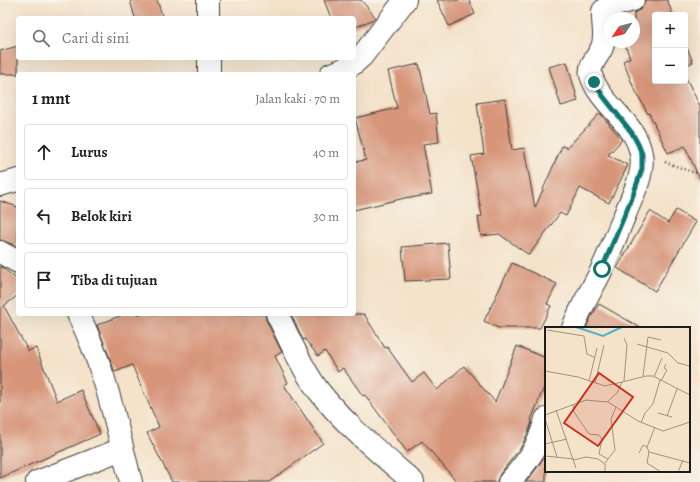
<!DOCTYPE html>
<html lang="id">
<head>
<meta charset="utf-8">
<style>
	body { margin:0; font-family:Alegreya,serif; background:#f2f2f2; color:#222 }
	.controls { position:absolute; right:12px; top:12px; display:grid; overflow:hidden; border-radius:4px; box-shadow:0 4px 16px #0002 }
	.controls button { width:36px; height:36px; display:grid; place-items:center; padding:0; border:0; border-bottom:1px solid #e0e0e0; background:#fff; color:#222; font:20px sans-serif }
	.compass { position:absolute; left:604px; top:12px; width:36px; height:36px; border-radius:50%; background:#fff; box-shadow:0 4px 16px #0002; rotate:235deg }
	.stop { position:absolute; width:12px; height:12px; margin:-9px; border:3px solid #0f766e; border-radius:50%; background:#fff }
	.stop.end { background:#0f766e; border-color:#fff; box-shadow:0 1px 4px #0008 }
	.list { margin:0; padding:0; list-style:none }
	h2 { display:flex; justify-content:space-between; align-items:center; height:52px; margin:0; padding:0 16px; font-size:17px }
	h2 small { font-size:13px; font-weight:400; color:#767676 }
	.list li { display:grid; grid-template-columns:26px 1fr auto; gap:12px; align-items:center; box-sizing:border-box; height:56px; margin:0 8px 8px; padding:0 8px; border:1px solid #e0e0e0; border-radius:4px }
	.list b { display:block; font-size:15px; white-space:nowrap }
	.list em { font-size:13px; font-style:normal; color:#767676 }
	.icon { flex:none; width:22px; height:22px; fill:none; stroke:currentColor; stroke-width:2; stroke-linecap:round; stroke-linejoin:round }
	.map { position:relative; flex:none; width:700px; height:482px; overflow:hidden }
	.search { position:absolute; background:#fff; box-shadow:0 4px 16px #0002; left:16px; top:16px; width:340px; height:44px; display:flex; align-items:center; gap:10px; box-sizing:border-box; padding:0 14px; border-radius:4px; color:#767676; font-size:15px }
	.panel { position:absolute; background:#fff; box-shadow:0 4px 16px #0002; left:16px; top:72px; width:340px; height:244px; border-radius:4px }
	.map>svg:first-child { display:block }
</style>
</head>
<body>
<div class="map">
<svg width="700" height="482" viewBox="0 0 700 482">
	<rect width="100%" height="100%" fill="#f7f3e8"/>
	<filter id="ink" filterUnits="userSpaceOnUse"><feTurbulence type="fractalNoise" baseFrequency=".025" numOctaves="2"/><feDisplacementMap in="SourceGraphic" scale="8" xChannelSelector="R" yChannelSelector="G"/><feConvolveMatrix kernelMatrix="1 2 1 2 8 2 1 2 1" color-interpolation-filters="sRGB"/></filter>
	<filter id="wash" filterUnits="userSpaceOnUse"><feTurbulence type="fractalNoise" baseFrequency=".012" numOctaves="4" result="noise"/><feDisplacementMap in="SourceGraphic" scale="16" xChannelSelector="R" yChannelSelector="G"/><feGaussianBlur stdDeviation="0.9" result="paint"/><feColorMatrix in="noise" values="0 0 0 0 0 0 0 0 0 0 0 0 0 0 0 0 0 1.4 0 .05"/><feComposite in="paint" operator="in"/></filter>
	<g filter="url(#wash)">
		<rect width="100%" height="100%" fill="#f4e2c9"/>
		<g id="blocks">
			<g fill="#d7957a">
				<path d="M130,0H157L163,18H135Z"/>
				<path d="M324,0H361L376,18L354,28V18H331Z"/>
				<path d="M437,0H469L475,14L449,26Z"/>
				<path d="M645,0H667L673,15H655V81H685V76L700,106V180L685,146L668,153L649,113L648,114L633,86L623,61L630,58L624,42H634V13L642,8Z"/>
				<path d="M685,43L693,62L685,66Z"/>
				<path d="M18,46V74H0V51Z"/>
				<path d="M567,62L578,101L561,106L549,67Z"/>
				<path d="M419,64L430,114L436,113L439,142L423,144L432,194L410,198L409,197L354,210V162L366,160L355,118L397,108L388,71Z"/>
				<path d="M505,99L512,150L524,148L535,208L562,146L567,148L600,113L622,140L608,155L628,165L609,203L580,188L566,216L560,213L529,255L499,234L481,236L478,217L482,216L471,156L484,154L477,103Z"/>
				<path d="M0,201L18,207V246L0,240Z"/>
				<path d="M676,210L696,222L655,291L617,268L650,211L668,223Z"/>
				<path d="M448,243L451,279L405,281L402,247Z"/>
				<path d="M512,263L557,284L547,304L551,306L540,328H498L484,321Z"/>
				<path d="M0,266L18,280V295L4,306L28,351L36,348L57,401L81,390L100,434L0,478Z"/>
				<path d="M599,304L641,328H586L591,317Z"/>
				<path d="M125,314H265L266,320L282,352L275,356L288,383L284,385L323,443L269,482H172L147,433L159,427L132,365L115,372L97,325Z"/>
				<path d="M291,314H364L385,348L387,347L412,382L424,373L437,390L464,366L495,402L517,346L546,358V382L531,420L532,422L528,433L521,447L500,474L497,482H457L422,441L407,452L365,395L363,396L343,368L338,372L325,351L318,356L305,339L303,340Z"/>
				<path d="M546,454V482H526L537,468Z"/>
			</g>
		</g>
	</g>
	<g filter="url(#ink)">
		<use href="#blocks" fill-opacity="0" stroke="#3c3a36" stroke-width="1"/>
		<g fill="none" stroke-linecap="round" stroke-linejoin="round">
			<g stroke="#3c3a36" stroke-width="24">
				<g id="minor">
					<path d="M208,0V18"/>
					<path d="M209,58V74"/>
					<path d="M331,74L340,71L353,64L362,56L405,0"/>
					<path d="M0,185L18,180"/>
					<path d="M0,252L18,262"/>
					<path d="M78,314C105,367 116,425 131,482"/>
					<path d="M277,314C290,340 301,367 318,390C345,425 380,453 413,482"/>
					<path d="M573,328C580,308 592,290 601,271C610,252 618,231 626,212C633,194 645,173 641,154C636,122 600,105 591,75C588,63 601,55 603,44C606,34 602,22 603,11L606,8L633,0"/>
					<path d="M37,482L122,449"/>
					<path d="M509,482C529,461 538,447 546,419"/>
				</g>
			</g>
			<path stroke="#3c3a36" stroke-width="2.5" stroke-dasharray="1 3" stroke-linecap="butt" d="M665,162L692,172L700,173"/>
			<use href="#minor" stroke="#fff" stroke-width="22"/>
		</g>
	</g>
	<g fill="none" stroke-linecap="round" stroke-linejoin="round" filter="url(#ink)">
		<path stroke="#0f766e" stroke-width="5" d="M594,82L603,96L632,133L638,144L642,154V169L633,195L602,269"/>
	</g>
	<g transform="translate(545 327)">
		<rect width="145" height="145" fill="#f4e2c9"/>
		<path fill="none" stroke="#4eb1cd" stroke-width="2" d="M31,0L58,9L77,0"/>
		<path fill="none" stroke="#9e9384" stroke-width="1" d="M2,3L39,9L42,27L49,30M79,11L82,18L79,54M92,17L123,26L133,36L145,39M0,44L33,50L60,59L77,55M98,49L103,10L116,13M109,50L117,31M44,54L52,21M116,54L122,43L119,41L121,37M50,56L59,18M63,75L93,94L118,104L145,95M28,77L29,85L44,107L54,108L57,112L54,127L63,132L60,136M11,83L31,141M113,86L127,90M0,88L41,73L62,75L72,66L77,55L101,49H108L145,68M122,89L132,62M0,92L12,130M96,96L100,86L108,77L115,53M110,100L102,120L104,125L145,136M0,117L22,112M104,125L102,136L116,145M94,126L98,118L102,120M0,129L29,132M63,132L70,123L66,92L71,80M29,133L41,130L53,132L60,137V145M133,145L138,133"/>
		<path fill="#c8321e" fill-opacity="0.15" stroke="#c8321e" stroke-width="2" d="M54,46L88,70L53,119L19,96Z"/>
		<rect width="145" height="145" fill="none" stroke="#1c1c1c" stroke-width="2"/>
	</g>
</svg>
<div class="controls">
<button>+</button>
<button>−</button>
</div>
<svg class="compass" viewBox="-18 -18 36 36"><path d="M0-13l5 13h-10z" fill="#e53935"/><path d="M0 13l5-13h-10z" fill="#767676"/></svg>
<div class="stop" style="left:602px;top:269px"></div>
<div class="stop end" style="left:594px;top:82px"></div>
<div class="search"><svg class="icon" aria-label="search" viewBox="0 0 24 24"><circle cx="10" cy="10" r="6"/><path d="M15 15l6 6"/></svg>Cari di sini</div>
<section class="panel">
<h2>1 mnt<small>Jalan kaki · 70 m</small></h2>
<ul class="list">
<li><svg class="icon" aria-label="ahead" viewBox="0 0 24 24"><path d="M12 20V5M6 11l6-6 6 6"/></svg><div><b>Lurus</b></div><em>40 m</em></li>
<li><svg class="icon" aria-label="left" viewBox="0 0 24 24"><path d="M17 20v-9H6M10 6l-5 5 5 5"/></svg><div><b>Belok kiri</b></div><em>30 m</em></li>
<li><svg class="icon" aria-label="arrive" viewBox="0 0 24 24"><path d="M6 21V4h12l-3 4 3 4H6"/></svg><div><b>Tiba di tujuan</b></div></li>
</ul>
</section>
</div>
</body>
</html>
